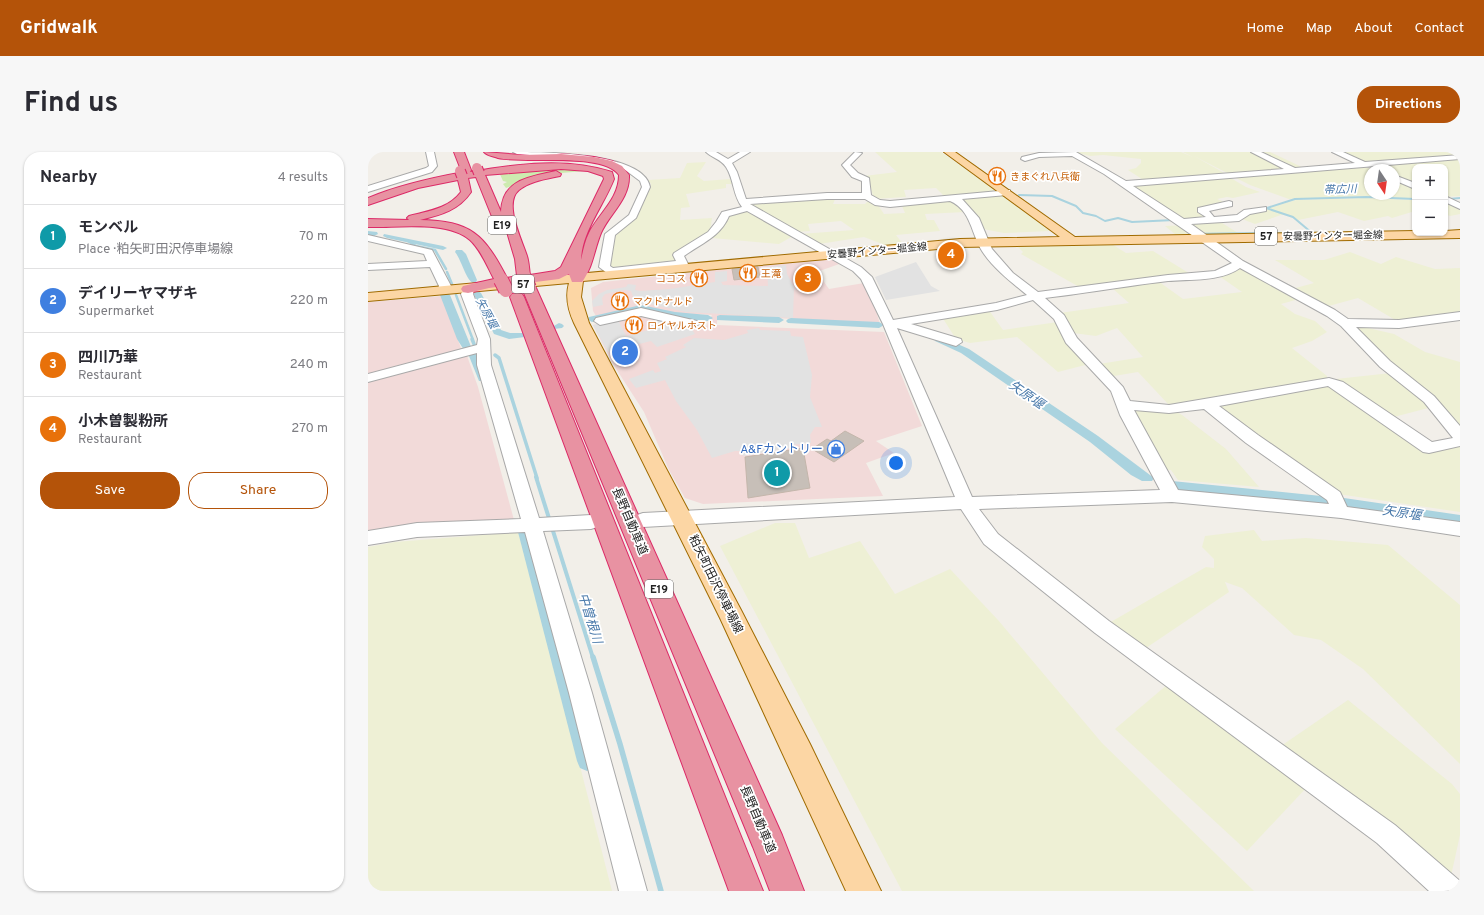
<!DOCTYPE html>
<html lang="en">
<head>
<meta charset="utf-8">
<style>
	body { margin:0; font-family:Overpass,"Noto Sans JP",sans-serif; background:#f7f7f7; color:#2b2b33 }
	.controls { position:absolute; right:12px; top:12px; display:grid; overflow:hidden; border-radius:8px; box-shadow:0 1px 3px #0004 }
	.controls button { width:36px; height:36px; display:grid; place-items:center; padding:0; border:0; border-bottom:1px solid #e1e1e2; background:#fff; color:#2b2b33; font:20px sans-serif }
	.compass { position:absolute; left:996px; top:12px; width:36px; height:36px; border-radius:50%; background:#fff; box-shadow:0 1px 3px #0004; rotate:167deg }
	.you { position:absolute; left:528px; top:311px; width:14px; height:14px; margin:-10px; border:3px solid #fff; border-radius:50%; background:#1a73e8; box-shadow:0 0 0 6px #1a73e833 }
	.badge { display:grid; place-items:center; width:26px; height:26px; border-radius:50%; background:#b45309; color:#fff; font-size:13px; font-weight:700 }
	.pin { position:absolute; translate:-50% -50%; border:2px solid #fff; box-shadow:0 1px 4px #0006 }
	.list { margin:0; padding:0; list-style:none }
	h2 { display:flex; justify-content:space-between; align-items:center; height:52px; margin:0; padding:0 16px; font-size:17px }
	h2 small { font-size:13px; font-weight:400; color:#7c7c81 }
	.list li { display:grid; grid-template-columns:26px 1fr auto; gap:12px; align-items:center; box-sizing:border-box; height:64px; padding:0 16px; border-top:1px solid #e1e1e2 }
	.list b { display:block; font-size:15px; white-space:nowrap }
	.list p { margin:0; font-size:13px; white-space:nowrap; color:#7c7c81 }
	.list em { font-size:13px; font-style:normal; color:#7c7c81 }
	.actions { display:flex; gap:8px; padding:12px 16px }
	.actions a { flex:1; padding:9px 0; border:1px solid #b45309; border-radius:16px; text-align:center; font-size:14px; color:#b45309 }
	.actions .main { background:#b45309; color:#fff }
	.map { position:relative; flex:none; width:1092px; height:739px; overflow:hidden; border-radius:16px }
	header { display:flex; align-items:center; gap:24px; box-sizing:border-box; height:56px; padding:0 20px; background:#b45309; color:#fff }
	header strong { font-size:19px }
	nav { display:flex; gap:22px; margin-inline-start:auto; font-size:14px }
	.intro { display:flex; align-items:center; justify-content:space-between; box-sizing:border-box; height:96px; padding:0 24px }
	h1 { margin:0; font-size:28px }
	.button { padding:10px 18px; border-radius:16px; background:#b45309; color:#fff; font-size:14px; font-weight:700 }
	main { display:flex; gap:24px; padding:0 24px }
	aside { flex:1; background:#fff; border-radius:16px; box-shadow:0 1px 3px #0004 }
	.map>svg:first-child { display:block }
</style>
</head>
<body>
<header>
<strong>Gridwalk</strong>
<nav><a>Home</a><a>Map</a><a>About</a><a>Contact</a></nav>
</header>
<div class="intro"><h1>Find us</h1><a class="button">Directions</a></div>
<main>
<aside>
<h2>Nearby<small>4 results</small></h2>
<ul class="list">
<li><span class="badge" style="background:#0f9aa8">1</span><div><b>モンベル</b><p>Place · 粕矢町田沢停車場線</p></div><em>70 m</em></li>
<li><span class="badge" style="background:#3f7fe0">2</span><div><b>デイリーヤマザキ</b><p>Supermarket</p></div><em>220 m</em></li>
<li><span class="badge" style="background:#e8710a">3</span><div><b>四川乃華</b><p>Restaurant</p></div><em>240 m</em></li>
<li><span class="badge" style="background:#e8710a">4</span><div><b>小木曽製粉所</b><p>Restaurant</p></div><em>270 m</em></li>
</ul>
<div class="actions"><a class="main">Save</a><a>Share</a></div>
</aside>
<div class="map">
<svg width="1092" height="739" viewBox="0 0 1092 739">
	<rect width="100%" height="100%" fill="#f2efe9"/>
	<g fill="#f2dad9">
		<path d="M458,106L474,111L446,121L454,127L461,137L496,131L506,152L512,172L353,163L349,169V173L516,180L554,274L508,289L526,301L498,311L515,344L335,352L317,346L301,318L276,260L245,212L225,173L271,162L324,174H339L340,169L344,163L308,161L274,154L228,164L225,159L223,136L235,130Z"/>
		<path d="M74,144L94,199L98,201L110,235L146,368L0,381V150Z"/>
	</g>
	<g fill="#eef0d5">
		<path d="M507,0H573L629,39L582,45L576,44L568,36L536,38L538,45L506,47L501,30L496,24L529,20Z"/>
		<path d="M706,0H813L825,5L815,0H885L920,17L861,22L826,4L858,22L777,29L760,18L768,16L773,11V7L735,3L722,4Z"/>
		<path d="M889,0H902L936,16L925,17Z"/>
		<path d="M972,0H1092V4L996,10Z"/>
		<path d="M1092,7V44L1077,45V15H1047V32L1026,23V18H1013L1005,14Z"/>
		<path d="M338,10L329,24L336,29L362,27L364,32H358V36L318,42L322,55L313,56L312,68L344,66L342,80L309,109L300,112L241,116L245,85L268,63L283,32L280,28L312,26L319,11Z"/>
		<path d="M995,14L1005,18H1002V42H1026V27L1047,37V47L995,44L921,47L882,33L866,25Z"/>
		<path d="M861,25L878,35L892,40L865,46L859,45L849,47L858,51L832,57L870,81L808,83L797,74L820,73L759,33Z"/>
		<path d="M632,42L645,50L682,79L636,81L615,77L593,48L596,45Z"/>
		<path d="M468,45L465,52H497L501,48L510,53L516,62L537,61L533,52L580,48L586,49L597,60L557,62L559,68H566L572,79L528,83L535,92L517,93L496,85L451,92L432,82L486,78L473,69L440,72L442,79L428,80L378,51Z"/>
		<path d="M997,46L1047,48V59L1024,66L1020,64L996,69L970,60L930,68L916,62L887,72L874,67L881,61L928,48Z"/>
		<path d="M1077,49L1092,55V62L1082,64L1077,62Z"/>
		<path d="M378,58L425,84L411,92L344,86L350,80L359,63Z"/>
		<path d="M742,91L758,101L785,99L824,123L713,136L653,102L655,100L647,92Z"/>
		<path d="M982,100L1013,112L1028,105L1067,117L1092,116V163L1029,169L990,146L957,155L924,137L946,131L907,108H956Z"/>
		<path d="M874,116L931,147L913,152L927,162L947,169L959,180L944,189L924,196L959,224V228L837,249L831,247L801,253L770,220L746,224L731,212L775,205L749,176L728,184L705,181L721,212L690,220L649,185L602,191L588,187L574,165L620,157L635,178L697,169L692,161L761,151L744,136L790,129L815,147L874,140L851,124Z"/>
		<path d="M988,175L1000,176L1026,182L1057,200L1092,210V276L1023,211Z"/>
		<path d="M1023,221L1064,255L1022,266L968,227Z"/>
		<path d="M961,234L1063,300L1092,293V360L970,342L847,255Z"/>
		<path d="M761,255L805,258L814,263L858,297L891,335L810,328L803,318H796Z"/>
		<path d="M407,371H427L441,406L492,389L527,442L582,417L630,468L734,591L886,739H534L352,394Z"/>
		<path d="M886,378L894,389L938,386L1020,393L1092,453V612L995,517L953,488L926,483L874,436L857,430L861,440L778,496L741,471L838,415L846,416V407L834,395L837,384Z"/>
		<path d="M152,380L244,739H0V395L27,390Z"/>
		<path d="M800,532L940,634L879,699L747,577Z"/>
		<path d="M980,548L1084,632L1092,642V683L1083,724L913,594Z"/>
	</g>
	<path fill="#cdebb0" d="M205,13L231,22L216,19L182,22L138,36L135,32L139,30L135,29L130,18Z"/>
	<g fill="#e2e2e2">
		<path d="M548,110L563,134L572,139L518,148L507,125Z"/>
		<path d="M418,113L419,122L426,135L425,166L318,160L282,152L268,153L263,139L257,138L237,142L234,146L235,153L225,155L224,149L231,142L239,138L258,135L260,132L268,133L267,138L272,139L302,137L347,130V120L359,119V129L353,130L355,133L400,134L399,115Z"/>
		<path d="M250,168L258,184L292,175L288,169L292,168L322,175L327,182L289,195L283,189L240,200L225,173Z"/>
		<path d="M391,176L392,178L422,179L423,184L435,185L444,223L442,245L454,275H447L442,283L443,291L422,293V296L375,304L374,299H367L344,306L329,278L308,249L297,228L268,236L261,227L285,218L287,221L293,219L289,211L299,207L297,205L318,195L315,193L326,186L356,188L380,181L379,178Z"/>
	</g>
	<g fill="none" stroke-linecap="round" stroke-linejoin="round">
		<g stroke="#aad3df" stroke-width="2">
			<path d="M651,43L684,44L708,54L715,61L728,64L737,69L750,66L764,70L806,68"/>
			<path d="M1081,47L1092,46"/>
			<path d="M899,56L927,47L998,45L1047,47"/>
			<path d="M944,81L1002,80"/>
			<path d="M841,82L944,81L925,65L898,56"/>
		</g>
		<g stroke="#aad3df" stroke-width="2.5">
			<path d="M944,81H948"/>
			<path d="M833,82L944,81"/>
			<path d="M40,89L48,94L67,98L78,117"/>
			<path d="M79,120L84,132"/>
			<path d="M88,143L105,188"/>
		</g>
		<g stroke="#aad3df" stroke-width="3.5">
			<path d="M104,187L106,192"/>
			<path d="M127,203L131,206L169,326"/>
		</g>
		<path stroke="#aad3df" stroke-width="4" d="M168,325L225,506"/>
		<path stroke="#aad3df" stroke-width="5.5" d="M225,505L252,592L293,739"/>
		<g fill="#aad3df" fill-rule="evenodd">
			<path d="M0,79L9,80L10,82L6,84L0,83Z"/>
			<path d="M16,82L75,94L79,96L75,98L19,86L15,84Z"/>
			<path d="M88,98H94L98,102L109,128L108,130L105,131C98,128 93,107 87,100Z"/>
			<path d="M109,138L113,141L133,178L142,181H157L158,183L157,185L141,187L126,182L105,141Z"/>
			<path d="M77,140L82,143L104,197L107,198L115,211L120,227L119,229H111L99,199L96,198L89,187L72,143Z"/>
			<path d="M273,153L307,160L340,163L345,166L340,169L307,166L273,159L224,170L219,167L221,165Z"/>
			<path d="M352,163L411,165L416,168L411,171L349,168V164Z"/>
			<path d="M423,166L511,170L516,173L511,176L420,171L418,169L420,167Z"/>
			<path d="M191,171L194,172L196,174L194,176L186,177L184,175Z"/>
			<path d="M571,184L601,197L730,284L786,326L784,329H774L763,323L722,290L593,201L567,189L566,187L567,185Z"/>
			<path d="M804,329L963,345L968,347L970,350L976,346L1092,363V373L976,356L971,354L969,351L968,353L963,355L799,337L797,334L799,331Z"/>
			<path d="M157,375L162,376L164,380L229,609L226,616L219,619L212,616L209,609L150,380L152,376Z"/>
		</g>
	</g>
	<g fill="#c7bfb8" stroke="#c4b6ab">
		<path d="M390,115L392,125L366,128L364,117Z"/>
		<path d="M444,120L452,133L435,136L429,123Z"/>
		<path d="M477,279L496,289L466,310L444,297L459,287L463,289Z"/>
		<path d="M435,296L442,336L380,346L377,305Z"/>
	</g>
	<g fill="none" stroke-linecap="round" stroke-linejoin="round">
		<g stroke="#a9a9a9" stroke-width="2">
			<g id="minor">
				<path d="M58,0H66L69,14L64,20L0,40V34L58,16L61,14Z"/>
				<path d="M145,0C174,0 276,0 282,35L268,66L247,83L242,114L245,116L308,109L305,103L306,101L340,80L348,70L354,60L374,55C365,44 366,27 358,15C353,7 344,6 338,0H348L360,7L372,0H382L364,11L369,20L378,47L459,41H494V29L484,25L474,13L487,0L494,1L482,13L490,21L501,26L503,43L512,48L522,49L642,38V42L639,43L594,47L611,66L624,97L645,121L670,140L800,123L847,119L864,111L736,22L704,4L671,5L657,9L653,7L654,5L671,1L708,0L758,29L916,17L883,0H893L927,16L987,11L964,0H975L997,10L1092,3V7L765,34L816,67L838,65L830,60V56L861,49L864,50V54L841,59L846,65L869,63L876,58L898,55V59L882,62L871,69L823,72L875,109L967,158L980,167L1031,168L1092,160V168L1031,176L988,175L1022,209L1066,244L1092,274V294L1061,301L1055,300L960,234L851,254L890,283L972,340L979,355L1092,370V384L973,366L804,350L611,357L630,382L741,469L1027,673L1092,729V739H1061L1009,691L727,481L616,392L593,357L275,375L269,373L266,368L269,363L275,361L587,345L515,172L493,127L485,119L379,59L361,64C352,85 334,91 316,104L320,112L319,119H311L310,116L239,121L231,115L237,82L261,63L274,35L272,29L256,17L243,12L213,7L149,2ZM459,47H497L507,53L522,55L582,49C603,58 603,81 614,99C625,116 643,130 659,143L628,151L525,168L504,125L493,115L382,52ZM872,116L959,164L973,174L1012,215L1056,250L1085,286L1064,290L975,230L961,226L801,253L762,249L755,235L709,186L696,163L677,146C718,141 759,134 800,129C823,127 852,130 872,116ZM665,148L686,167L698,191L743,239L752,263L792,338L604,345L529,176L588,194L594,190L593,187L543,172L629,158ZM836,257L878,291L959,348L961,352L810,338L766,258L801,261Z"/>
				<path d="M1026,23L1047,31V37L1026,28Z"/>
				<path d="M1077,44L1092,51V57L1077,50Z"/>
				<path d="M0,83L64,98L83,134L79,141H71L69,139L71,134L62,115L0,118V112L59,109L56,102L0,89Z"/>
				<path d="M100,134L106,137L105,142L122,187L123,213L171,366L223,363L229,365L232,370L229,375L223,377L175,379L224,541L279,739H251L201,541L157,380L49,385L0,393V379L49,371L153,367L109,213V201L0,230V222L109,193L110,187L93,142L96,135Z"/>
				<path d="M273,156L329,169L331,172L325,176L273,164L232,173L226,169L228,166Z"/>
			</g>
		</g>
		<g stroke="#a06b00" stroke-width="2">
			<path id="major" d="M576,0H587L707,85L1047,79V81H1077V79L1092,78V86L592,95L215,129L213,145L221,171L373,458L442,592L513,739H478L352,466L206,171C200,158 197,145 201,131L0,149V141L592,87L692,85Z"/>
		</g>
		<g stroke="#dc2a67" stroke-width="2">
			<g id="highway">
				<path d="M86,0H96L103,18L102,20C149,12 198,5 244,20L246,27C236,53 214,79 213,108C215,99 217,89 221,81C231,61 251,47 251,23C235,0 159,12 130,6C125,4 120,4 116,0L154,3L193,2L226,5L244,9L254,14L261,23C262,47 242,61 233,81C226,98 225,115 214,130H204L201,122L191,127L121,136L100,141L95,140L93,137L95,134L126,127C119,114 113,98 102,88C79,68 29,76 0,75V67L41,68L39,66L41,64C60,59 80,57 93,40L90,28L50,36L0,53V46C31,33 63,26 96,20L93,18ZM193,17L220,19L235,24L236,27L193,115L187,119L162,123C161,117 161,110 159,104C154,88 135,51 151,38C162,29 178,27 192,24L193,22L188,19C162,25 134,27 133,60L117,23ZM108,25L129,77L131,80H139L147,107L149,124L139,126C116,82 103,69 52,68C73,63 91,58 103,40L100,26Z"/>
				<path d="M161,132L166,133L168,136L414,683L436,739H402L385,695L154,136L156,133Z"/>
				<path d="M149,141L154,142L156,145L395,739H361L142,145L144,142Z"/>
			</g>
		</g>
		<use href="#minor" fill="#fff" fill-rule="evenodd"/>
		<use href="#major" fill="#fcd6a4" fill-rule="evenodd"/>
		<use href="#highway" fill="#e892a2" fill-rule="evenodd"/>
		<g stroke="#dc2a67" stroke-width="12" stroke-linecap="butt">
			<g id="highway-bridge-far1">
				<path d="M109,16L111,21"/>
				<path d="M92,19L94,24"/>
			</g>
		</g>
		<g stroke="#dc2a67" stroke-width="16" stroke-linecap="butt">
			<g id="highway-bridge">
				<path d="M156,125L161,136"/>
				<path d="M133,128L138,138"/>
			</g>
		</g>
		<use href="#highway-bridge-far1" stroke="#e892a2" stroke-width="10"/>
		<use href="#highway-bridge" stroke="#e892a2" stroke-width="14"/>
	</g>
	<defs>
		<g id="restaurant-ring" transform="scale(0.9)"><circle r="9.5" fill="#fff" stroke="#e8710a" stroke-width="1.5"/><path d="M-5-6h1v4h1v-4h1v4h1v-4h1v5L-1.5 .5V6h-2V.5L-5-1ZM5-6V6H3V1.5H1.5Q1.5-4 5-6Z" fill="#e8710a"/></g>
		<g id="shop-ring" transform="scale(0.9)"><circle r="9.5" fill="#fff" stroke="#3f7fe0" stroke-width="1.5"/><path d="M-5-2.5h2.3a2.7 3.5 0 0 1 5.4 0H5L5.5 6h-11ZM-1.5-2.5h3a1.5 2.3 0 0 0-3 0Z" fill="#3f7fe0"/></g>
	</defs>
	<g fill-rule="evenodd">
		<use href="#restaurant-ring" x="629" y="24"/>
		<use href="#restaurant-ring" x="380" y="121"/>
		<use href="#restaurant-ring" x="331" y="126"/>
		<use href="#restaurant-ring" x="252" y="149"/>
		<use href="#restaurant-ring" x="266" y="173"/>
		<use href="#shop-ring" x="468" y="297"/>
	</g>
	<g text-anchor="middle" stroke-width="3.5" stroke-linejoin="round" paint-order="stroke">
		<g font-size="10" fill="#c56008" stroke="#fff" text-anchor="start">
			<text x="642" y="28">きまぐれ八兵衛</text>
			<text x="393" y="125">王滝</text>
			<text x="318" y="130" text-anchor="end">ココス</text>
			<text x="265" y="153">マクドナルド</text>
			<text x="279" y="177">ロイヤルホスト</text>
		</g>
		<g font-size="10" fill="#222" stroke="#fff">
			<text transform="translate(965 83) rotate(-1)" y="4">安曇野インター堀金線</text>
			<text transform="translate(509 98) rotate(-5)" y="4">安曇野インター堀金線</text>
		</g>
		<g font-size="11" font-style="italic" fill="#4a7aab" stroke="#fff">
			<text transform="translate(972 37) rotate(-2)" y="4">帯広川</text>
			<text transform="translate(119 161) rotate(62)" y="4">矢原堰</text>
		</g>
		<g fill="#fff" stroke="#646464" stroke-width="1">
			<rect x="120" y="64" width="28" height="18" rx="3"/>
			<rect x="887" y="75" width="22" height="18" rx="3"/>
			<rect x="144" y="123" width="22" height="18" rx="3"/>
			<rect x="277" y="428" width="28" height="18" rx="3"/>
		</g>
		<g font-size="11" font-weight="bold" fill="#222">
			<text x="134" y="77">E19</text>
			<text x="898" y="88">57</text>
			<text x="155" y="136">57</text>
			<text x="291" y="441">E19</text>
		</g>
		<g font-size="12" fill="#366cbe" stroke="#fff" text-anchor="end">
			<text x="455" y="301">A&amp;Fカントリー</text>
		</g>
		<g font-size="12" fill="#222" stroke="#fff">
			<text transform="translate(262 369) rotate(67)" y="4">長野自動車道</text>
			<text transform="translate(348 432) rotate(64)" y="4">粕矢町田沢停車場線</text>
			<text transform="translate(390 667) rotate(67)" y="4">長野自動車道</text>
		</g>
		<g font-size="13" font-style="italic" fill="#4a7aab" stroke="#fff">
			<text transform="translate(659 242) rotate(35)" y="5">矢原堰</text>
			<text transform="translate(1034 360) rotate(9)" y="5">矢原堰</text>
			<text transform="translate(223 466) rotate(73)" y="5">中曽根川</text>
		</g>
	</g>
</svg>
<div class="controls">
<button>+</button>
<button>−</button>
</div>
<svg class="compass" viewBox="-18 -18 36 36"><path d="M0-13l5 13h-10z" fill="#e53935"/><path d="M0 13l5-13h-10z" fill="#7c7c81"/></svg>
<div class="you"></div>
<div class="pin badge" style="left:409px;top:321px;background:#0f9aa8">1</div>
<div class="pin badge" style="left:257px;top:200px;background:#3f7fe0">2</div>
<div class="pin badge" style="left:440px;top:127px;background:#e8710a">3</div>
<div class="pin badge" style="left:583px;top:103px;background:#e8710a">4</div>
</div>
</main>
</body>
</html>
